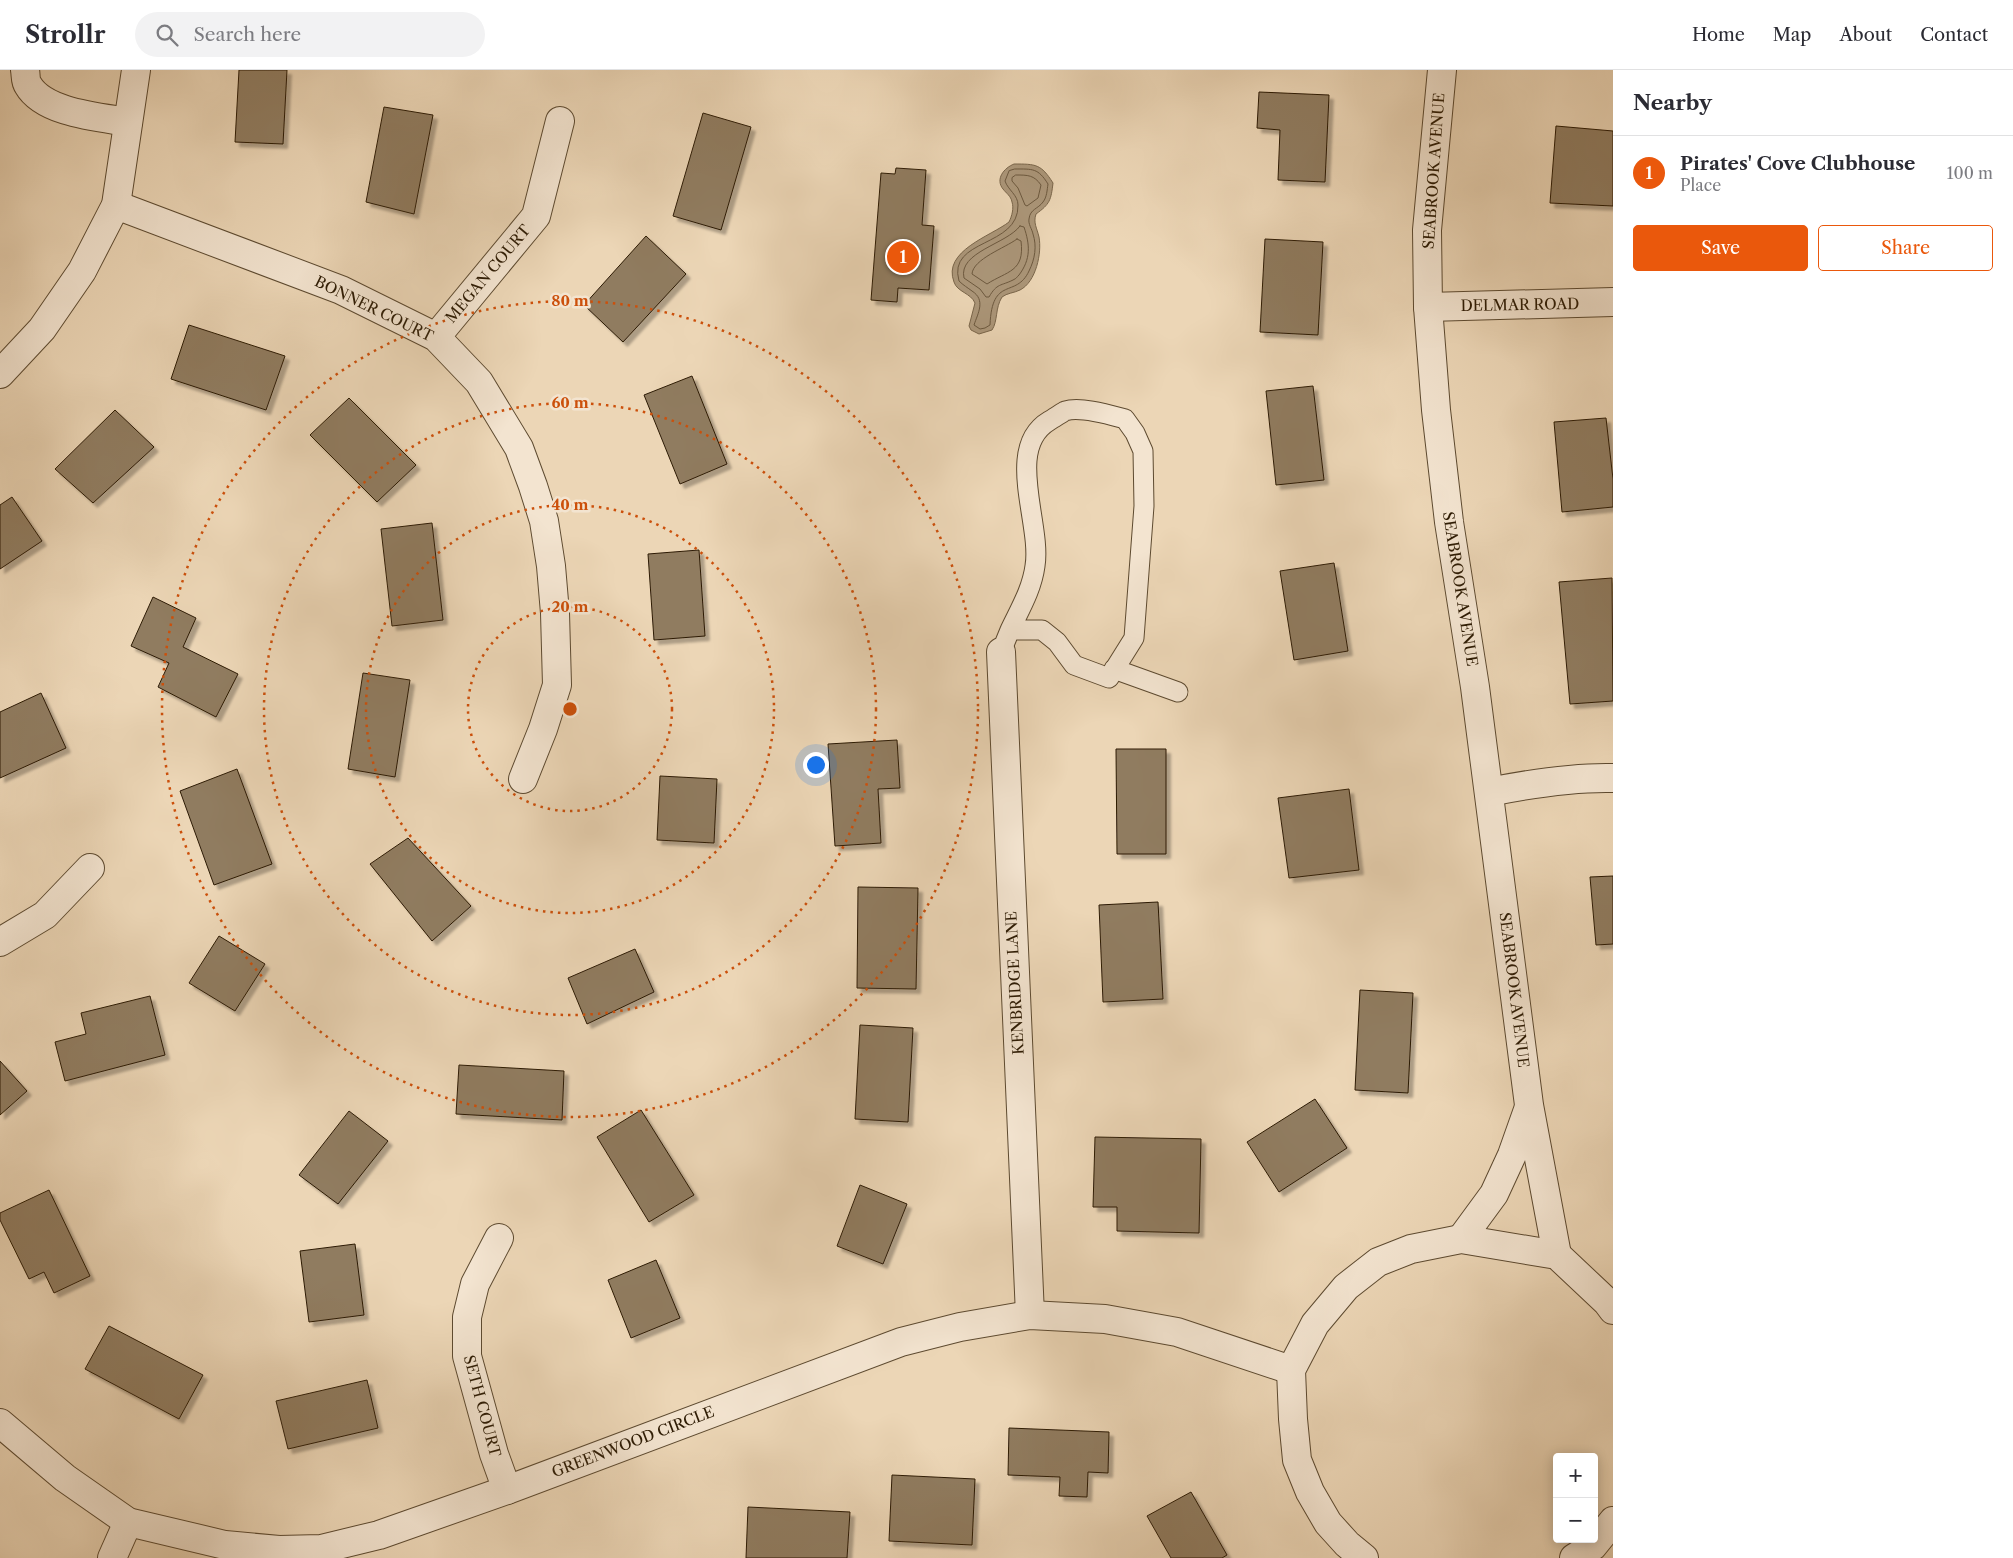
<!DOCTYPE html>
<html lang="en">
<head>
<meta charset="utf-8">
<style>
	body { margin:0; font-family:"Libre Caslon Text",serif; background:#f2f2f3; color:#2b2b33 }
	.controls { position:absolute; right:15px; bottom:15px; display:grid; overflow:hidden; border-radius:5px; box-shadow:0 2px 12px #0003 }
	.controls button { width:45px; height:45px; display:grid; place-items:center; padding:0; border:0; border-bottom:1px solid #e1e1e2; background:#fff; color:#2b2b33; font:25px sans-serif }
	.you { position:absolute; left:815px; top:694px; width:18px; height:18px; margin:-12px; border:4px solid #fff; border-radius:50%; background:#1a73e8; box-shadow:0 0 0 8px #1a73e833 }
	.badge { display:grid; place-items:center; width:32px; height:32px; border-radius:50%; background:#ea580c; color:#fff; font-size:16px; font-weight:700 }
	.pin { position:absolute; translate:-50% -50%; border:2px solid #fff; box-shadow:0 1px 5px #0006 }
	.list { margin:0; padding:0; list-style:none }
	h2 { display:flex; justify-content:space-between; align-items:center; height:65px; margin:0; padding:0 20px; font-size:21px }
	h2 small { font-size:16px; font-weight:400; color:#7c7c81 }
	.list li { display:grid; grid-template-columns:32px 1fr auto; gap:15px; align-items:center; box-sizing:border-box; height:75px; padding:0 20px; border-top:1px solid #e1e1e2 }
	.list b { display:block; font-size:19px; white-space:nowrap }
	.list p { margin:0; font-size:16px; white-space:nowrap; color:#7c7c81 }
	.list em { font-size:16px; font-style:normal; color:#7c7c81 }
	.actions { display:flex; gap:10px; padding:15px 20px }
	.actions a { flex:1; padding:11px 0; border:1px solid #ea580c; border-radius:5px; text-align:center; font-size:18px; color:#ea580c }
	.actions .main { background:#ea580c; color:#fff }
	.icon { flex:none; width:28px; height:28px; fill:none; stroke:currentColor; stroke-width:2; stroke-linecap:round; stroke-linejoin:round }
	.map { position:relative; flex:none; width:1613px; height:1488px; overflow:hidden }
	header { display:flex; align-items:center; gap:30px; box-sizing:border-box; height:70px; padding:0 25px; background:#fff; border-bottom:1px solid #e1e1e2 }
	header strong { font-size:24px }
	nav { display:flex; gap:28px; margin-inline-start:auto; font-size:18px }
	.search { width:350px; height:45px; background:#f2f2f3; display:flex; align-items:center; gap:12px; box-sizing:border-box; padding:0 18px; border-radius:28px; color:#7c7c81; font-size:19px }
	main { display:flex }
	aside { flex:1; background:#fff }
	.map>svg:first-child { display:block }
</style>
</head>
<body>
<header>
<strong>Strollr</strong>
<div class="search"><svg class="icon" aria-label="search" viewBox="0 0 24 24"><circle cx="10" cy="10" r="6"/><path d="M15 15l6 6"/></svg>Search here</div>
<nav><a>Home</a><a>Map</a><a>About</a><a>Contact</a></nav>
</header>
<main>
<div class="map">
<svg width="1613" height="1488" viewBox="0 0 1613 1488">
	<defs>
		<filter id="shadow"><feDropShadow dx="4.5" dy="4.5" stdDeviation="1" flood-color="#0004"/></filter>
	</defs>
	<rect width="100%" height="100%" fill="#ecd6b6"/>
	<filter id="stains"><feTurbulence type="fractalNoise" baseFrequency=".004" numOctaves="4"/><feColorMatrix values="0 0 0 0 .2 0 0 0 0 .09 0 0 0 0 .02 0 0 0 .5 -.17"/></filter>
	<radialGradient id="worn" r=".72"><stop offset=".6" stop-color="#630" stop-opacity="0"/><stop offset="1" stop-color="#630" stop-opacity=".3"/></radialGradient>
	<path fill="#ab9679" stroke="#79654a" d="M1014,94C1036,94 1041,94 1053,113C1051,130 1050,134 1036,144C1033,153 1037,158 1039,167C1042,183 1036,212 1020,220C1014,223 1007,223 1002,227C995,238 998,251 992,260L979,264L971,260L969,256L975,233C971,223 957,222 954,212C942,181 991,166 1009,152C1012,146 1014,138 1012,132C1011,126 1006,123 1003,119C995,109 1004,98 1014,94Z"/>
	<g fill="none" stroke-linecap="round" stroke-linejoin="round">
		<g stroke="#6c583e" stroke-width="1">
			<path d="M1015,99C1033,99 1038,98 1048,114C1047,120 1047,127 1043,132C1038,139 1030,139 1029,149C1028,154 1032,159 1033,164C1037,176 1035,189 1029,201C1016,229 992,205 990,255L985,258L980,259L974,255C978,243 986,230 972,221C968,218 963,215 959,211C947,168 1019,178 1018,135C1018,125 1008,120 1005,111L1009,101Z"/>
			<path d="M1016,105C1028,105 1034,105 1041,115L1038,128L1027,136L1025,135L1018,118L1012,111V108Z"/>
			<path d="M1020,156L1024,157C1030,175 1031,189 1019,205C1016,208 1017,208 1013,210C1001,216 997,213 989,227H986L980,219L964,208C958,182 1007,174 1020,156Z"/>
			<path d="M1017,169L1021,171C1025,202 1007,201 987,214L972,204C973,189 1005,178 1017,169Z"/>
		</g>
	</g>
	<g fill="#907c61" stroke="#2d1b04" filter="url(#shadow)">
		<path d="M239,0H287L283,74L235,72Z"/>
		<path d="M1259,22L1329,25L1325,112L1278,110L1280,60L1257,58Z"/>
		<path d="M384,37L433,45L414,144L366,132Z"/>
		<path d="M703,43L751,57L721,160L673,146Z"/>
		<path d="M1556,56L1613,61V136L1550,133Z"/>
		<path d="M896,98L926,100L922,155L934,156L929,220L898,218L897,232L871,230L881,103L895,104Z"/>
		<path d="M646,166L686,204L623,272L584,235Z"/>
		<path d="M1265,169L1323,172L1318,265L1260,262Z"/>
		<path d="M189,255L285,286L266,340L171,309Z"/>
		<path d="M692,306L727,394L680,414L644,325Z"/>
		<path d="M1313,316L1324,410L1276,415L1266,321Z"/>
		<path d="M349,328L416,395L377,432L310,365Z"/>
		<path d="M115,340L154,377L93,433L55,399Z"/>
		<path d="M1606,348L1613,409V437L1562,442L1554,352Z"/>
		<path d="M12,427L42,471L0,499V435Z"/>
		<path d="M432,453L443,550L392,556L381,459Z"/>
		<path d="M699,480L705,566L654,570L648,484Z"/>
		<path d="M1334,493L1348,581L1294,590L1280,501Z"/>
		<path d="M1612,508L1613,631L1570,634L1559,512Z"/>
		<path d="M153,527L196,548L183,577L238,604L216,647L158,617L169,593L131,576Z"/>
		<path d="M363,603L410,610L395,707L348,699Z"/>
		<path d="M41,623L66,678L0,708V642Z"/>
		<path d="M897,670L900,718L878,719L881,773L835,776L828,674Z"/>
		<path d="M1116,679H1166V784H1117Z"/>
		<path d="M237,699L272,794L214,815L180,721Z"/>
		<path d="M660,706L717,709L714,773L657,770Z"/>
		<path d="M1349,719L1359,800L1289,808L1278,728Z"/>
		<path d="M408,768L471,836L432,871L370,794Z"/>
		<path d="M1613,806V874L1596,875L1590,807Z"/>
		<path d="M858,817L918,818L916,919L857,918Z"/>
		<path d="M1158,832L1163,929L1103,932L1099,835Z"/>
		<path d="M219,866L265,894L235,941L189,913Z"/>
		<path d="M635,879L654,922L587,954L568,908Z"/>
		<path d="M1360,920L1413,923L1408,1023L1355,1020Z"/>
		<path d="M150,926L165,985L65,1011L55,972L86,964L81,943Z"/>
		<path d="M860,955L913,958L908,1052L855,1049Z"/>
		<path d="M0,991L27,1021L0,1045Z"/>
		<path d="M459,995L564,1001L562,1050L456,1044Z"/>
		<path d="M1315,1029L1347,1078L1279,1122L1247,1072Z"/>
		<path d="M641,1040L694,1125L649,1152L597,1067Z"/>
		<path d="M349,1041L388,1071L338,1134L299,1105Z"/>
		<path d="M1095,1067L1201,1069L1199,1163L1117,1161V1137H1093Z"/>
		<path d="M860,1115L907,1134L883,1194L837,1176Z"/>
		<path d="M49,1120L90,1206L54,1223L44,1202L29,1209L0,1150V1143Z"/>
		<path d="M355,1174L364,1245L309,1252L300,1181Z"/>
		<path d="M656,1190L680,1248L631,1268L608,1210Z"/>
		<path d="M109,1256L203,1305L179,1349L85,1299Z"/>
		<path d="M367,1310L378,1358L288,1379L276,1331Z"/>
		<path d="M1009,1358L1109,1362L1108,1403L1088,1402L1087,1427L1059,1426L1060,1407L1008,1405Z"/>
		<path d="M892,1405L975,1409L972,1475L889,1471Z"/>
		<path d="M1191,1422L1227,1485L1222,1488H1171L1147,1446Z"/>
		<path d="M748,1437L850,1442L847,1488H746Z"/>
	</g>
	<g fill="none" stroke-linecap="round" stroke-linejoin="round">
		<g stroke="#5d4a30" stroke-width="21">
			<g id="service">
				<path d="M1001,582L1010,560H1042L1057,572L1074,595L1109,608L1134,568L1144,436L1143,381L1135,363L1125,349C1110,345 1081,336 1065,341C1060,344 1054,348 1049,351C1004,378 1042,454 1035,496C1032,519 1020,539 1010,560"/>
				<path d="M1114,599L1178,622"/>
			</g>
		</g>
		<g stroke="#5d4a30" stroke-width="30">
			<g id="minor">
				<path d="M25,0C26,5 25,11 28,15C44,43 99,47 128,52"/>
				<path d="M1442,0L1427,160L1428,237L1436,340L1449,452L1475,617L1529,1035L1557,1185"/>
				<path d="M116,135L341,220L436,267L479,312L519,378L533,416L544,451L551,496L555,543L557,615L543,659L523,709"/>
				<path d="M1428,237L1613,232"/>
				<path d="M436,267L536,146L560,51"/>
				<path d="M0,304L42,259L82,201L116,135L136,0"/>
				<path d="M1001,582L1030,1245"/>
				<path d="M1489,722C1529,714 1572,707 1613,708"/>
				<path d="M0,872L45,845L90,798"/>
				<path d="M499,1168L475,1214L467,1247V1286L494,1384L507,1420"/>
				<path d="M1461,1169L1494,1124L1512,1085L1529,1037"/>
				<path d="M0,1353L65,1408L128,1452L225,1475L279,1480L321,1479L379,1465L507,1420L901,1272L960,1257L1030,1245L1105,1249L1177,1262L1291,1300"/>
				<path d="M112,1488L128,1452"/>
				<path d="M1364,1488L1347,1474L1328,1453L1310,1422L1297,1390L1293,1349L1291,1300L1315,1254L1346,1217L1378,1192L1411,1179L1461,1169L1557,1185L1607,1232L1613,1240"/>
				<path d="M1574,1488L1593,1476L1613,1451"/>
			</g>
		</g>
		<use href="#service" stroke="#f3e4d0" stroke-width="19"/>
		<use href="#minor" stroke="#f3e4d0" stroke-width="28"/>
	</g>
	<g fill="none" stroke="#cc500b" stroke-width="2.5" stroke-dasharray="2.5 5">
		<circle cx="570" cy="639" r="102"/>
		<circle cx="570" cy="639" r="204"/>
		<circle cx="570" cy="639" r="306"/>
		<circle cx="570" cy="639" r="408"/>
	</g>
	<g text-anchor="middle" stroke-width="5" stroke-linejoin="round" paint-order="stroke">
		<g font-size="15" fill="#2d1b04" stroke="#f3e4d0">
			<text transform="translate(1434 101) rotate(-86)" y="5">SEABROOK AVENUE</text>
			<text transform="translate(488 204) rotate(-50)" y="5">MEGAN COURT</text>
			<text transform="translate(1520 235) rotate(-1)" y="5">DELMAR ROAD</text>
			<text transform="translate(374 239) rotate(26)" y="5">BONNER COURT</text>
			<text transform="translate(1460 519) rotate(81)" y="5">SEABROOK AVENUE</text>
			<text transform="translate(1015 913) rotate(-93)" y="5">KENBRIDGE LANE</text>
			<text transform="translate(1514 920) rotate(83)" y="5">SEABROOK AVENUE</text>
			<text transform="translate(482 1336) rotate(75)" y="5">SETH COURT</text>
			<text transform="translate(633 1372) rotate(-21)" y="5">GREENWOOD CIRCLE</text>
		</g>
	</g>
	<circle cx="570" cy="639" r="8" fill="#cc500b" stroke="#f3e4d0" stroke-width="2.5"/>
	<g font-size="15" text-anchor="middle" font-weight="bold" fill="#cc500b" stroke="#f3e4d0" stroke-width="5" stroke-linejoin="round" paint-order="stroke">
		<text x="570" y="236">80 m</text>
		<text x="570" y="338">60 m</text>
		<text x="570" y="440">40 m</text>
		<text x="570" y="542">20 m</text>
	</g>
	<rect width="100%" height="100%" filter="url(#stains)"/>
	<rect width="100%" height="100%" fill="url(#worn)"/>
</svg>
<div class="controls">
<button>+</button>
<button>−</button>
</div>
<div class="you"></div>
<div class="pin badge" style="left:903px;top:187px">1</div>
</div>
<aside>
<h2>Nearby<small></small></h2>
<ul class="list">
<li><span class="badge">1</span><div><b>Pirates' Cove Clubhouse</b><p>Place</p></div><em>100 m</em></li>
</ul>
<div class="actions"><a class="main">Save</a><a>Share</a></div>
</aside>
</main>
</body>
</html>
